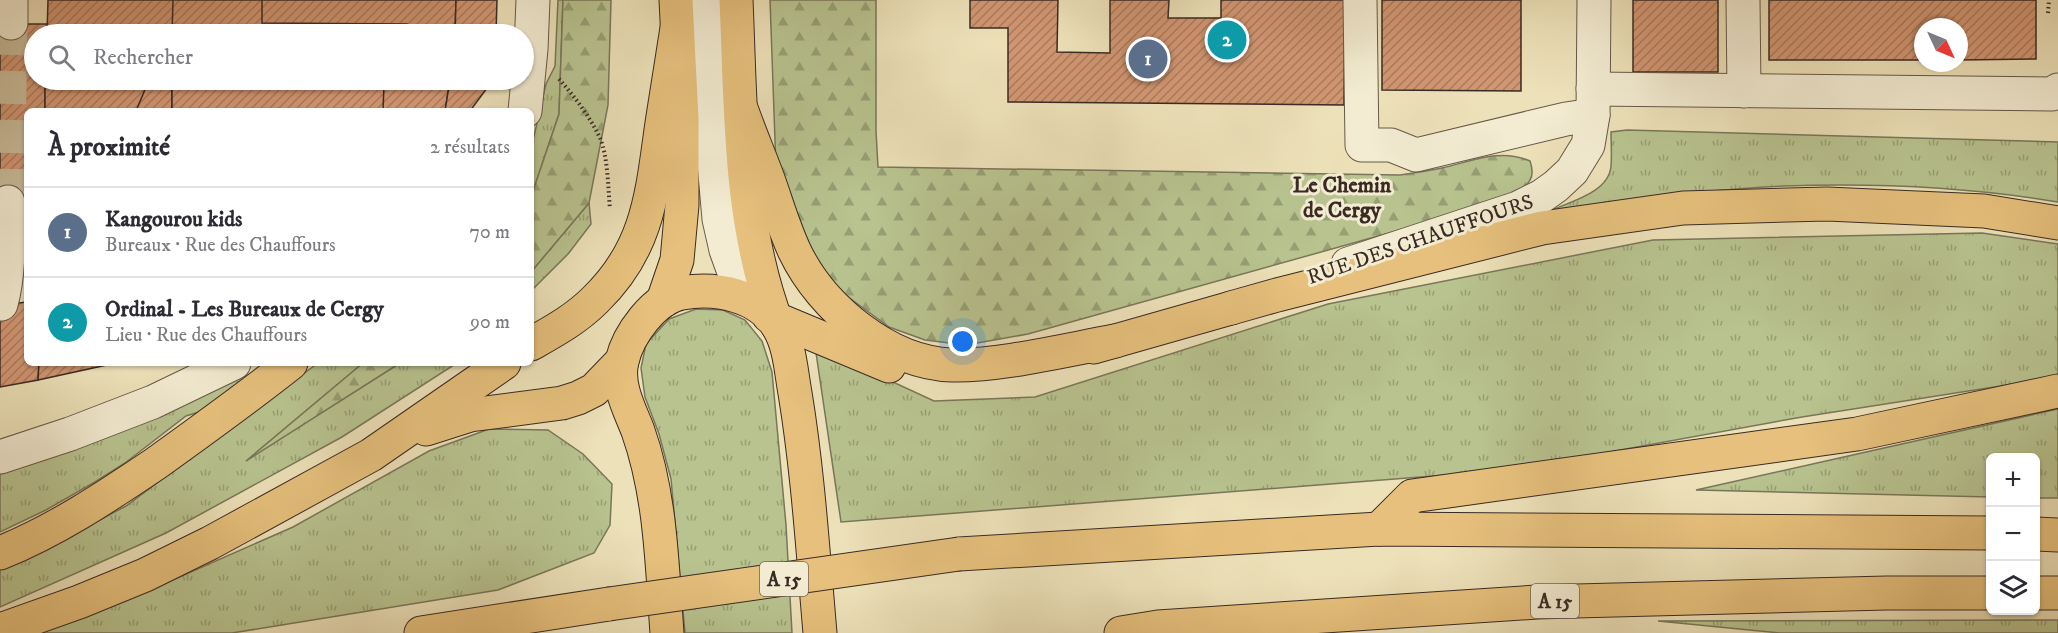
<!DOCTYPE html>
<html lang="fr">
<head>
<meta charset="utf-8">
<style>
	body { margin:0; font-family:"IM FELL DW Pica",serif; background:#f2f2f3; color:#2b2b33 }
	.controls { position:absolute; right:18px; bottom:18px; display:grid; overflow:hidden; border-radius:9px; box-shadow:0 2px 4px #0004 }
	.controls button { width:54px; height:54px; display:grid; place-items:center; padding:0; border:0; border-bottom:2px solid #e1e1e2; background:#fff; color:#2b2b33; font:30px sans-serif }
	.compass { position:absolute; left:1914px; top:18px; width:54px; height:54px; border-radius:50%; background:#fff; box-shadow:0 2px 4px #0004; rotate:134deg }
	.you { position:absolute; left:963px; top:342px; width:21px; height:21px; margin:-15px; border:4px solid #fff; border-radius:50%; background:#1a73e8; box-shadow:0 0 0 9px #1a73e833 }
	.badge { display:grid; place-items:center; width:39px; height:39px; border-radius:50%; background:#2563eb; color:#fff; font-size:20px; font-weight:700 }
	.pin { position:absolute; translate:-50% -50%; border:3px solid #fff; box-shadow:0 2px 6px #0006 }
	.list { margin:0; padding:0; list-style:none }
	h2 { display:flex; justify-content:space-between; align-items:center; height:78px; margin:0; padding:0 24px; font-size:26px }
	h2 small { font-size:20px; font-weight:400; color:#7c7c81 }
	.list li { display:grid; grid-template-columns:39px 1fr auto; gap:18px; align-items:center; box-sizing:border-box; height:90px; padding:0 24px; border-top:2px solid #e1e1e2 }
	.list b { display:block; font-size:22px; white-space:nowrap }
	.list p { margin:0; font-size:20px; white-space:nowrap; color:#7c7c81 }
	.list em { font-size:20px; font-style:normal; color:#7c7c81 }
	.icon { flex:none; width:33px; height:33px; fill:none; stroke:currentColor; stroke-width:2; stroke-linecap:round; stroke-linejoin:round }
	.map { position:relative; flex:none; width:2058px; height:633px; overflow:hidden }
	.search { position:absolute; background:#fff; box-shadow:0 2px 4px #0004; left:24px; top:24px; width:510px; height:66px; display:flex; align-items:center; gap:15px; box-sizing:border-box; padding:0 21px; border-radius:33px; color:#7c7c81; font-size:22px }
	.panel { position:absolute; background:#fff; box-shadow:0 2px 4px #0004; left:24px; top:108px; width:510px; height:258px; border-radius:9px }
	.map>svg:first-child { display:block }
</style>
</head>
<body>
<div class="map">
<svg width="2058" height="633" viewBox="0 0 2058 633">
	<defs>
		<pattern id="grass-tufts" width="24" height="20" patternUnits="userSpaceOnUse" patternTransform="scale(1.5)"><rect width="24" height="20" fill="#b8c38f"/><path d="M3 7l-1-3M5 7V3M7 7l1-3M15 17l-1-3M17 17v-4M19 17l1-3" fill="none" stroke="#979f75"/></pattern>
		<pattern id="forest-firs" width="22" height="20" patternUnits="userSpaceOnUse" patternTransform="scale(1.5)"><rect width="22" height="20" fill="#b8c38f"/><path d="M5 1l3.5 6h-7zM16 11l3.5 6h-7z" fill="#979f75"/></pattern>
		<pattern id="building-hatch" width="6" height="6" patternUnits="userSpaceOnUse" patternTransform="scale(1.5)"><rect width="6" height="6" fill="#d19672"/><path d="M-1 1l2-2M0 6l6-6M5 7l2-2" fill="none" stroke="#ab7b5d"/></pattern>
	</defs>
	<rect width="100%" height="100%" fill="#ede1b9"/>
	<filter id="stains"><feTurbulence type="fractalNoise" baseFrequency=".00333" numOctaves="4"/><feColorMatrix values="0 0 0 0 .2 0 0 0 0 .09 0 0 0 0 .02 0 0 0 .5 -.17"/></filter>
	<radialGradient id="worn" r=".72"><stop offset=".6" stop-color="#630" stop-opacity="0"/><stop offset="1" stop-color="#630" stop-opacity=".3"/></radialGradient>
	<g fill="url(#grass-tufts)" stroke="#79765a" stroke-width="1.5">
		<path d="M558,0H563L559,114L531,197V149L546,84L555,66Z"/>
		<path d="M1627,130L2058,142V202C1968,187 1875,183 1784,186C1707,189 1629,201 1552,210C1572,201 1609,192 1611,166C1612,155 1611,143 1611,132Z"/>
		<path d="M589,203L591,224L568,254L531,291V272Z"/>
		<path d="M1982,233L2058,244V377L1802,417L1510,470L841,522L815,346L934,401L1035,397L1328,304L1653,240Z"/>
		<path d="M696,309L723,310L745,320L762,341L772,372L786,525L792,633H685L671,479L659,434L645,397L641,368L646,344L669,319Z"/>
		<path d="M318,363H363L251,457L400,363H457L342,437L166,533L0,607V569L32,556L126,506Z"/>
		<path d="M242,371L250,384L202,411L186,416L125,463L95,482L46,510L0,532V474L81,445Z"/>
		<path d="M2058,409V498H2036V458H1990V497L1696,490Z"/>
		<path d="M489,429L548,430L583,454L612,484L610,525L594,553L498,590L232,633H39L125,601L293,527L429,451Z"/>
		<path d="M2058,620V633H1780L1658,621Z"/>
	</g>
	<g fill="url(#forest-firs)" stroke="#79765a" stroke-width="1.5">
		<path d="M563,0H611L608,105L589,203L531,272V197L559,114Z"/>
		<path d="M770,0H876V131L878,167L1400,175C1414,173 1428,171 1442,168C1473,161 1500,148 1530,161C1532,167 1534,174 1530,180C1522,196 1481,205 1464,212L1028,334L966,345L925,340L889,327L836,288L814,265L776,168Z"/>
		<path d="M363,363H400L246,461Z"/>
	</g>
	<g fill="url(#building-hatch)" stroke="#3a2a24" stroke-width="1.5">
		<path d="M48,0H456L455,34H47Z"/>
		<path d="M173,0H262V23L407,24V34H172Z"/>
		<path d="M456,0H497L496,34H455Z"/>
		<path d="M970,0H1058L1057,52L1110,53V0H1169L1168,18H1221V0H1345L1344,105L1008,102V28H970Z"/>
		<path d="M1382,0H1521V91L1382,90Z"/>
		<rect x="1633" y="0" width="85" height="72"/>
		<path d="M1769,0H2036V59L1959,60V27H1923V60H1769Z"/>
		<path d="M0,24H47V34H34V80H45V111H27V202H0Z"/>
		<path d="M45,80H450L445,111H45Z"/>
		<path d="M149,80H172V111H136Z"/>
		<path d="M172,80H406V84H384L383,111H172Z"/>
		<path d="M450,80H493L470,111H445Z"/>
		<path d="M27,302V363H39L38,380L0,387V305Z"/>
		<path d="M39,363H116L38,380Z"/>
	</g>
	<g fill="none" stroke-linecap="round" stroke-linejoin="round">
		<path stroke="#c9bc9b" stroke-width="33" stroke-dasharray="33 16" stroke-linecap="butt" d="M8,202L11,23"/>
		<g stroke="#675849" stroke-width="35">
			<g id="minor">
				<path d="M705,0L712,140L719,219L726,250L743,297"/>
				<path d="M1360,0L1362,145H1391L1416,155L1566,119L1593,115"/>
				<path d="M1743,0L1744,91"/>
				<path d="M11,23V0"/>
				<path d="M1593,89L2052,94L2058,90"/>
				<path d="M525,111L531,49L533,0"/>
				<path d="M1348,264L1518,208L1542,196L1556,186L1572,171L1588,145L1593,115L1594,0"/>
				<path d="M1,304C10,272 8,236 8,202"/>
				<path d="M0,457L70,434L153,402L234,363"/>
			</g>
		</g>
		<g stroke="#3a2a24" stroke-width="35">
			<g id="major">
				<path d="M736,0C741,108 738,223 778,326"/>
				<path d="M742,111C750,134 760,157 768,179C777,204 784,229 795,252C822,308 888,363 952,365C1001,366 1065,350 1115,341"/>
				<path d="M663,301L677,260L682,205V119L676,0"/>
				<path d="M769,316L889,366"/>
				<path d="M1094,347L1231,308"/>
				<path d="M667,633C662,566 661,496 638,431C630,410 616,385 622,361C628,335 654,298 682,293C716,287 760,295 779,328C790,347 791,371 795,393C808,472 813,553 820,633"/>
			</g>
		</g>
		<g stroke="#3a2a24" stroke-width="35">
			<g id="highway">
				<path d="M1231,308L1277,295L1542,228L1683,208L1827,204L1984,211L2058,223"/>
				<path d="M531,344C554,331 576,319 595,300C649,248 652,193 662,123C667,92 672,60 677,28"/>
				<path d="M426,429L470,415L562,403L578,398L594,390L622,361"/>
				<path d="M1379,529L1412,496L1857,434L2058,391"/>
				<path d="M2036,534L2058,535"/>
				<path d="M0,553C55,531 106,497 155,464C201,431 247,398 291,363"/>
				<path d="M959,554L1379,529L1990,533"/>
				<path d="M2036,593H2058"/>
				<path d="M0,630L79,602L145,575L210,543L371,455L504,363"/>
				<path d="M421,633L609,604"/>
				<path d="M1121,633L1158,627L1537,602L1887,593H1990"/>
			</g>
		</g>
		<g stroke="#3a2a24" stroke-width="4" stroke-dasharray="1.5 3" stroke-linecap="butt">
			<path d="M2048,13L2049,0"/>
			<path d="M559,79C575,97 590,117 600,138C608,157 608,188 610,209"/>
		</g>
		<use href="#minor" stroke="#f3ecd2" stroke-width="33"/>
		<use href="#major" stroke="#e6c07c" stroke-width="33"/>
		<use href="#highway" stroke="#e6c07c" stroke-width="33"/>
		<g stroke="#3a2a24" stroke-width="35" stroke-linecap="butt">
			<path id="highway-bridge" d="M609,604L959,554"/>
		</g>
		<use href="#highway-bridge" stroke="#e6c07c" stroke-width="33"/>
	</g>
	<g text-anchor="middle" stroke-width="6" stroke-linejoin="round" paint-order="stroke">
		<g fill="#f3ecd2" stroke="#726458" stroke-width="1.5">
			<rect x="760" y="562" width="48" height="34" rx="4.5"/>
			<rect x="1531" y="584" width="48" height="34" rx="4.5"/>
		</g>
		<g font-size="20" font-weight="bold" fill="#3a2a24">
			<text x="784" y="586">A 15</text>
			<text x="1555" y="608">A 15</text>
		</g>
		<g font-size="21" fill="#3a2a24" stroke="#f3ecd2">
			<text transform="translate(1420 239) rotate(-19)" y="7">RUE DES CHAUFFOURS</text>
		</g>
		<g font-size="22" font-weight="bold" fill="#3a2a24" stroke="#f3ecd2">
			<text x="1342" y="192">Le Chemin<tspan x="1342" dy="25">de Cergy</tspan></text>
		</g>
	</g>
	<rect width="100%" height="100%" filter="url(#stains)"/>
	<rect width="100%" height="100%" fill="url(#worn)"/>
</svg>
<div class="controls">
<button>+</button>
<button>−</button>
<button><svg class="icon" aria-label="layers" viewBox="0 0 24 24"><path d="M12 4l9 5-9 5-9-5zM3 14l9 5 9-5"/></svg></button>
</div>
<svg class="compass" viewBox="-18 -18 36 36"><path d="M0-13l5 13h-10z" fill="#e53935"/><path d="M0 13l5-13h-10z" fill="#7c7c81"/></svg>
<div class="you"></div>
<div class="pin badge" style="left:1148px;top:59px;background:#5c6f8a">1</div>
<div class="pin badge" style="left:1227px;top:40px;background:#0f9aa8">2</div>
<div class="search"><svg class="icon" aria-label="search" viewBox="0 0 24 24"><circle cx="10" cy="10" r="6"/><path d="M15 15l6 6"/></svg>Rechercher</div>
<section class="panel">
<h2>À proximité<small>2 résultats</small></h2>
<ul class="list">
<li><span class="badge" style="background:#5c6f8a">1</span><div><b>Kangourou kids</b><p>Bureaux · Rue des Chauffours</p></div><em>70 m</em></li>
<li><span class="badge" style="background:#0f9aa8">2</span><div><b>Ordinal - Les Bureaux de Cergy</b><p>Lieu · Rue des Chauffours</p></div><em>90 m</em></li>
</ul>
</section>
</div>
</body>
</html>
